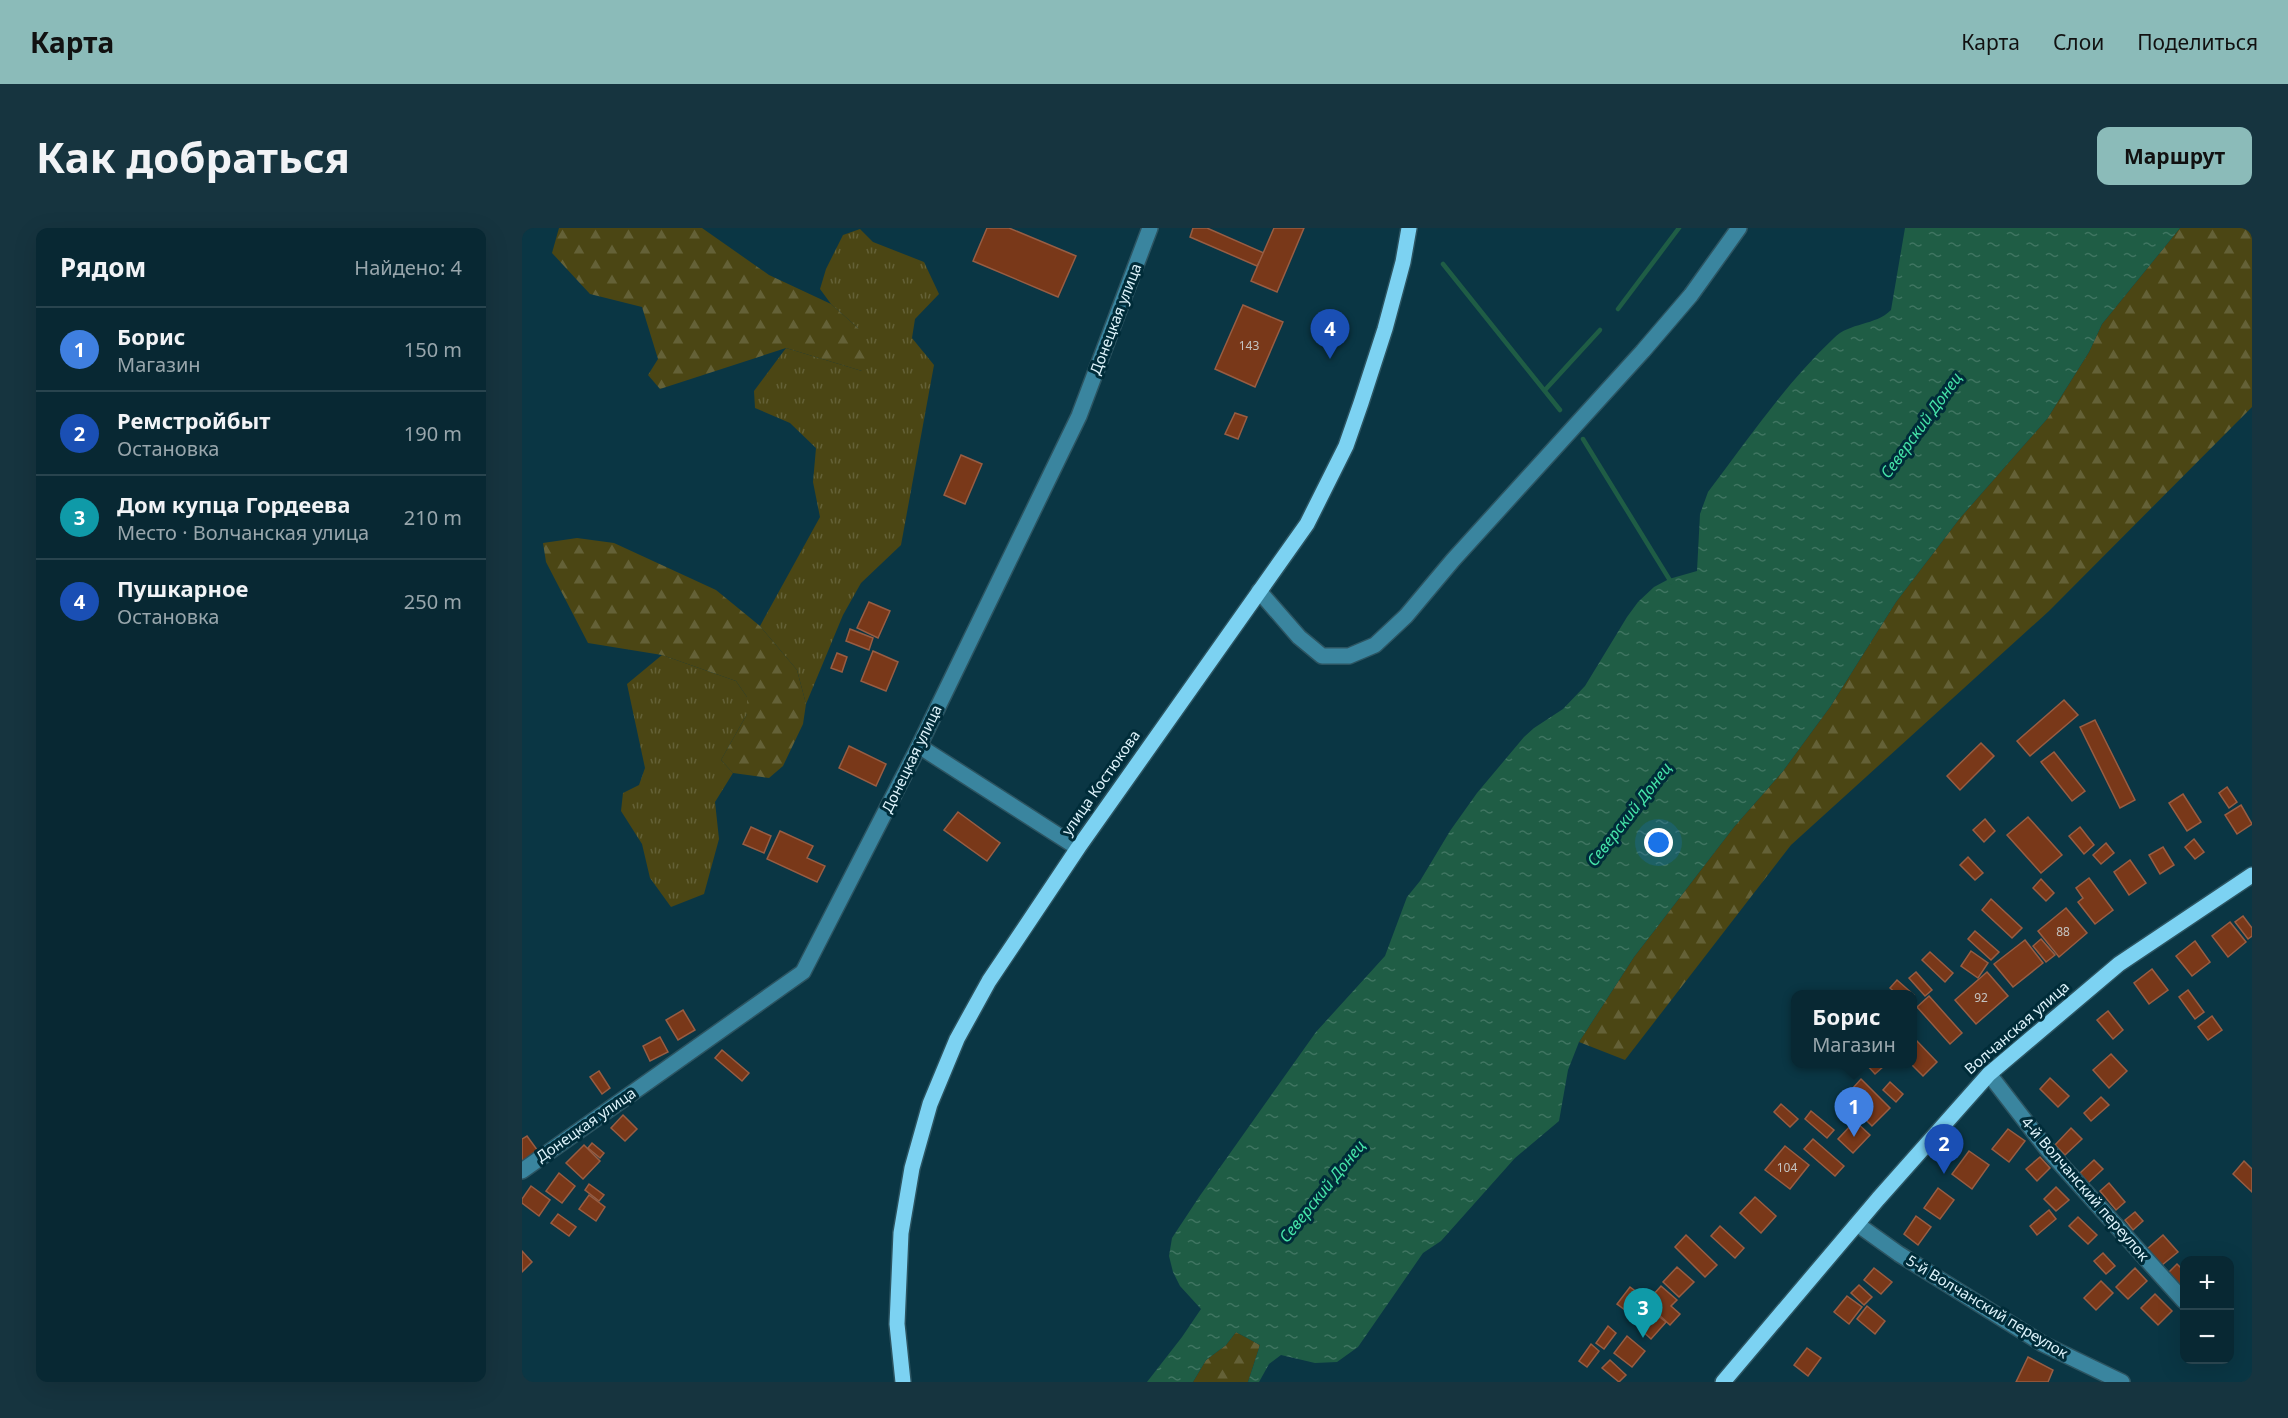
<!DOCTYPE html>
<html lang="ru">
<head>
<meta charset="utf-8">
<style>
	body { margin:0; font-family:"Noto Sans",sans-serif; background:#16343f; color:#f1f3f6 }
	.controls { position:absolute; right:18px; bottom:18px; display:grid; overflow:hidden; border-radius:12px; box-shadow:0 6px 24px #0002 }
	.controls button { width:54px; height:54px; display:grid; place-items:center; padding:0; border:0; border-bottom:2px solid #29444e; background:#082833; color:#f1f3f6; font:30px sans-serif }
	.you { position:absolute; left:1137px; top:615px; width:21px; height:21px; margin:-15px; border:4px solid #fff; border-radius:50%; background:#1a73e8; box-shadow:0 0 0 9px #1a73e833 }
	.badge { display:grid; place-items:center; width:39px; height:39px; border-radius:50%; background:#8bbbb9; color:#fff; font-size:20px; font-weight:700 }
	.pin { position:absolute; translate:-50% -50px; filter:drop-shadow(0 2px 3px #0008) }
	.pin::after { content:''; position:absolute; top:32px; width:21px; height:18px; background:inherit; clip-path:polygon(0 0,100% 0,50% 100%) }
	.popup { position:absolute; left:1269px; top:762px; width:126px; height:78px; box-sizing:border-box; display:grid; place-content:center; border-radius:12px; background:#082833; filter:drop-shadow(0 2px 4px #0005); font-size:20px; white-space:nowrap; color:#98a6ac }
	.popup b { font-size:22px; color:#f1f3f6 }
	.popup::after { content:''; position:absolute; left:50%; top:100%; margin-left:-12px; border:12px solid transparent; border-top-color:#082833 }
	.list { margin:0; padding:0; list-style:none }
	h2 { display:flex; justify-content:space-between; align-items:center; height:78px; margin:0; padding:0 24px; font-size:26px }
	h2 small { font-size:20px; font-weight:400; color:#98a6ac }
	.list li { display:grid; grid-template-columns:39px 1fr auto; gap:18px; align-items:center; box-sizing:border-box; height:84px; padding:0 24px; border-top:2px solid #29444e }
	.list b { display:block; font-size:22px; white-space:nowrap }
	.list p { margin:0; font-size:20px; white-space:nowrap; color:#98a6ac }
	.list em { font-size:20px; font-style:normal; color:#98a6ac }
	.map { position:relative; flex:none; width:1730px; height:1154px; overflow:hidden; border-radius:12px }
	header { display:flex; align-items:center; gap:36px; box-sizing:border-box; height:84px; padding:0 30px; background:#8bbbb9; color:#111 }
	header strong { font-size:28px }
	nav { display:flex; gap:33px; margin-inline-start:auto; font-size:21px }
	.intro { display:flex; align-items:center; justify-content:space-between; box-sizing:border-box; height:144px; padding:0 36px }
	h1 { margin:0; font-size:42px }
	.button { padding:15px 27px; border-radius:12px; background:#8bbbb9; color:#111; font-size:21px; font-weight:700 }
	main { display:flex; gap:36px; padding:0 36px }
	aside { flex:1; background:#082833; border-radius:12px; box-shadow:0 6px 24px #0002 }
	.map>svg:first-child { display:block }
</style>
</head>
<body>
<header>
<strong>Карта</strong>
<nav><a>Карта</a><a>Слои</a><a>Поделиться</a></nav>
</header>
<div class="intro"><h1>Как добраться</h1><a class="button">Маршрут</a></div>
<main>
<aside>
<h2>Рядом<small>Найдено: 4</small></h2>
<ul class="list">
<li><span class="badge" style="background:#3f7fe0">1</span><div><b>Борис</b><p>Магазин</p></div><em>150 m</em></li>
<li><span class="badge" style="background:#1a4fb4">2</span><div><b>Ремстройбыт</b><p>Остановка</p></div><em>190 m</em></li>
<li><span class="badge" style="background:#0f9aa8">3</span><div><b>Дом купца Гордеева</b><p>Место · Волчанская улица</p></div><em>210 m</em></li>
<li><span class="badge" style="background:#1a4fb4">4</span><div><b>Пушкарное</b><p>Остановка</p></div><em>250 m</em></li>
</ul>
</aside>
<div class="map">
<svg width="1730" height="1154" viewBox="0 0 1730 1154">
	<defs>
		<pattern id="grass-tufts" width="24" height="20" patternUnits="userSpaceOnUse" patternTransform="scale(1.5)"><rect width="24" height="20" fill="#4b4614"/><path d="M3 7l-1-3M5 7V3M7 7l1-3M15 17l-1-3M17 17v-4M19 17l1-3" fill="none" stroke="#646137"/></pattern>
		<pattern id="forest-firs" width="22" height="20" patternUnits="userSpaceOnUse" patternTransform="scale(1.5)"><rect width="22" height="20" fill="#4b4614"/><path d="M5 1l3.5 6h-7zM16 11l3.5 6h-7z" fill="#646137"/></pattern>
		<pattern id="water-ripples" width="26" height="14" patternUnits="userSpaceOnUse" patternTransform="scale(1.5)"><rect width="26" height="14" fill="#1f5d45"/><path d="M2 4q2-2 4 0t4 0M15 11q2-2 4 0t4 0" fill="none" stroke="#3f7561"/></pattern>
	</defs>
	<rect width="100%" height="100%" fill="#0a3644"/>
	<g fill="url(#grass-tufts)">
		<path d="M338,1L351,14L402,34L417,66L393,91L390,110L412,137L379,317L339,355L321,387L284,476L275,442L238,398L298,289L291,254L294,220L268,195L233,180L232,163L264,120L340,143L336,100L309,76L298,61L304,41L321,7Z"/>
		<path d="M140,427L214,453L225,469V486L199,532L211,545L193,574L197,611L182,666L149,679L128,650L120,616L99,583L101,565L117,557L123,540L105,456Z"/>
	</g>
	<g fill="url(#forest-firs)">
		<path d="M37,0H180L247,47L309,76L336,100L354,131L340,143L264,120L138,161L126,147L136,131L120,79L68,66L30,25Z"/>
		<path d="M1658,0H1730V179L1527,383L1269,617L1103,832L1057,814L1112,729L1212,599L1261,543L1308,479L1374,374L1438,290L1525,191L1567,124L1580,96Z"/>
		<path d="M55,310L92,315L194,362L238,398L275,442L284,476L281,496L261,538L247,550L211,545L199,532L225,486V469L214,453L140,427L66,415L24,334L21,315Z"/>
		<path d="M714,1104L738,1117L726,1154H671L684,1132L704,1117Z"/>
	</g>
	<path fill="url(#water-ripples)" d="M1383,0H1658L1580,96L1567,124L1525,191L1438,290L1374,374L1308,479L1261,543L1212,599L1112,729L1057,814L1046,842L1037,893L993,930L919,1013L901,1025L836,1119L815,1134L793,1135L759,1127L747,1136L737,1154H726L738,1117L714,1104L704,1117L684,1132L671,1154H625L660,1109L679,1081L658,1058L651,1044L647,1028L650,1010L677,969L794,804L863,728L885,669L898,653L928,603L955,565L1002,509L1012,500L1041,481L1063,458L1105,389L1116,374L1132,359L1147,351L1175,343L1178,286L1186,264C1226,211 1264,155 1312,110C1328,94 1353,98 1369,82Z"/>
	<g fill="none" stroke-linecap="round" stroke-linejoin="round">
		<g stroke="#1f5d45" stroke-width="4.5">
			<path d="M921,36L1038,182"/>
			<path d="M1096,81L1157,0"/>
			<path d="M1023,162L1078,102"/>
			<path d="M1061,211L1149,354"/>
		</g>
	</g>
	<g fill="#793819" stroke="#985d43" stroke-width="1.5">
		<path d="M465,0H487L554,28L536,69L451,33Z"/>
		<path d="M671,0H685L742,25L735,38L668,9Z"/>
		<path d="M752,0H782L755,64L729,53Z"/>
		<path d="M721,77L761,94L733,159L693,141Z"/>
		<path d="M713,185L725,189L716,211L703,206Z"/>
		<path d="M439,227L460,236L443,276L422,267Z"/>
		<path d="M347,374L368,383L356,410L335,400Z"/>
		<path d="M328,401L351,410L347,422L324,413Z"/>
		<path d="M351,423L376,434L364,463L339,453Z"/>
		<path d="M315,425L325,429L320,444L309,440Z"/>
		<path d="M1542,472L1556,487L1508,528L1495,513Z"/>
		<path d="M1573,492L1613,572L1598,580L1558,499Z"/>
		<path d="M1459,515L1472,528L1438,562L1425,548Z"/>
		<path d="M327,518L364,536L354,558L317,540Z"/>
		<path d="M1532,524L1563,563L1550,573L1519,534Z"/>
		<path d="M1705,559L1715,574L1707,580L1697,565Z"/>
		<path d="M1661,566L1679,594L1665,603L1647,575Z"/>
		<path d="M1719,577L1730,596L1715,606L1703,587Z"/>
		<path d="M436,584L478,615L465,633L422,602Z"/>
		<path d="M1506,589L1540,627L1519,645L1485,607Z"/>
		<path d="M1463,591L1473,603L1462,614L1451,602Z"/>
		<path d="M229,599L249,608L242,625L221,616Z"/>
		<path d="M1558,599L1572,617L1562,626L1547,608Z"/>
		<path d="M258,603L291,618L285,630L303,638L295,654L245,631Z"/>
		<path d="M1672,611L1682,624L1673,631L1663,619Z"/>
		<path d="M1584,615L1592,625L1579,636L1571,627Z"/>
		<path d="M1641,619L1652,637L1638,646L1627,627Z"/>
		<path d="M1446,629L1461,645L1453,652L1438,637Z"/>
		<path d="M1608,632L1624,655L1607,667L1592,644Z"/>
		<path d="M1567,650L1591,682L1573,696L1556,674L1561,670L1554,660Z"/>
		<path d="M1519,651L1532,665L1524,673L1511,660Z"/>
		<path d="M1469,671L1500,700L1490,710L1460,682Z"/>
		<path d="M1544,680L1565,705L1537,729L1516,703Z"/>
		<path d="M1721,688L1730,700V708L1726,711L1713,694Z"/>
		<path d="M1708,694L1724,714L1706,729L1690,708Z"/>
		<path d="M1453,703L1477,724L1469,732L1446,711Z"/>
		<path d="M1519,711L1533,727L1524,734L1511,718Z"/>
		<path d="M1503,712L1521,735L1491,759L1472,736Z"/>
		<path d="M1673,713L1688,734L1670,748L1654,728Z"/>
		<path d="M1449,723L1466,735L1456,750L1439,738Z"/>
		<path d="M1408,724L1431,745L1423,754L1400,732Z"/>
		<path d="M1630,741L1646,762L1627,776L1612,755Z"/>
		<path d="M1394,744L1410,762L1403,768L1387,750Z"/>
		<path d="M1465,744L1486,768L1454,796L1433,772Z"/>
		<path d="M1375,752L1392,767L1390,768V766H1375L1368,760Z"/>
		<path d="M1666,762L1682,784L1673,791L1657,769Z"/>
		<path d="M1407,768L1440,805L1428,816L1395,779Z"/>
		<path d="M161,782L173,802L156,812L144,792Z"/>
		<path d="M1586,783L1601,802L1591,811L1575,792Z"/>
		<path d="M1690,788L1700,802L1686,812L1676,799Z"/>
		<path d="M138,809L146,824L128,833L121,818Z"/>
		<path d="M1394,812L1415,834L1401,848L1389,836L1390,816Z"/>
		<path d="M200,822L227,845L220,853L193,830Z"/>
		<path d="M1589,826L1605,843L1587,860L1571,842Z"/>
		<path d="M1344,836H1360L1362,838L1353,846Z"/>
		<path d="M77,843L88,860L80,866L68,849Z"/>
		<path d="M1528,850L1547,868L1536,879L1518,861Z"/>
		<path d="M1339,851L1368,880L1350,898L1322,870Z"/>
		<path d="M1368,854L1381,866L1374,874L1361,862Z"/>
		<path d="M1579,869L1587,877L1569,893L1562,885Z"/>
		<path d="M1259,876L1276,891L1268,899L1252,884Z"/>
		<path d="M1289,883L1312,902L1305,910L1283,891Z"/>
		<path d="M101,887L115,901L103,913L89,900Z"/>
		<path d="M1333,893L1348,907L1331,925L1316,911Z"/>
		<path d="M1549,900L1560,911L1543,927L1533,917Z"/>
		<path d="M1486,901L1503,913L1487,934L1470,921Z"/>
		<path d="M5,908L16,923L0,935V911Z"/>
		<path d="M1291,911L1322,938L1313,948L1282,921Z"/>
		<path d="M70,915L82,925L78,930L66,920Z"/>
		<path d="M62,917L78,933L61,951L44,935Z"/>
		<path d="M1263,918L1287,937L1268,961L1243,942Z"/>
		<path d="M1447,923L1467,937L1450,961L1430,946Z"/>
		<path d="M1518,929L1528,940L1515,953L1504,941Z"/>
		<path d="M1572,932L1581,941L1566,955L1558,945Z"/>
		<path d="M1722,933L1730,941V964L1711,946Z"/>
		<path d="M37,945L53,958L40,975L24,963Z"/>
		<path d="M1587,955L1603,974L1594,982L1578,963Z"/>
		<path d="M67,956L82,967L77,973L63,962Z"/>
		<path d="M9,958L28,972L17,988L0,975V971Z"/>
		<path d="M1534,959L1547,972L1534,983L1522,971Z"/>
		<path d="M1416,960L1432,972L1418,991L1402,980Z"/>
		<path d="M67,967L83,979L74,993L57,981Z"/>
		<path d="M1233,969L1254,988L1239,1005L1218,985Z"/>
		<path d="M1527,982L1534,991L1515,1007L1508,998Z"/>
		<path d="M1613,984L1621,993L1611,1002L1603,992Z"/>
		<path d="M36,986L54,999L47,1008L29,995Z"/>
		<path d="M1394,988L1409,999L1396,1017L1382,1006Z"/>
		<path d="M1556,989L1575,1007L1566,1016L1547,998Z"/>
		<path d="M1198,998L1222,1020L1213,1030L1189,1008Z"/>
		<path d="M1164,1007L1195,1037L1183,1049L1153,1019Z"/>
		<path d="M1641,1007L1656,1024L1640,1037L1625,1021Z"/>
		<path d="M0,1023L10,1034L0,1044Z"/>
		<path d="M1581,1025L1593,1038L1584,1046L1572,1033Z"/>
		<path d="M1655,1036L1662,1043V1061L1646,1045Z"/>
		<path d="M1155,1039L1172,1054L1157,1069L1141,1054Z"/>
		<path d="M1352,1040L1370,1054L1359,1066L1342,1052Z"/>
		<path d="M1613,1040L1625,1053L1606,1071L1594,1059Z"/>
		<path d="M1579,1053L1591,1065L1574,1082L1562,1070Z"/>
		<path d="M1337,1057L1350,1069L1342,1077L1329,1065Z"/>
		<path d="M1139,1058L1155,1072L1149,1078L1158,1086L1148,1097L1124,1075Z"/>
		<path d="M1108,1059L1116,1065L1103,1082L1095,1076Z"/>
		<path d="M1633,1066L1650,1083L1636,1097L1619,1080Z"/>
		<path d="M1325,1068L1340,1079L1327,1096L1312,1084Z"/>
		<path d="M1345,1078L1363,1093L1353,1106L1335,1091Z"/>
		<path d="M1130,1083L1144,1094L1129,1111L1116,1099Z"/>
		<path d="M1086,1098L1094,1105L1082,1121L1074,1115Z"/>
		<path d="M1105,1108L1123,1123L1110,1139L1092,1125Z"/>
		<path d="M1069,1116L1077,1123L1065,1139L1057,1133Z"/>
		<path d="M1285,1120L1299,1130L1286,1148L1272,1137Z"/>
		<path d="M1506,1129L1531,1142L1526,1154H1494Z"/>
		<path d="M1088,1132L1104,1147L1097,1154L1080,1140Z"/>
	</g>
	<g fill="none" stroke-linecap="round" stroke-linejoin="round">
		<g stroke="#2c5461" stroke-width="18">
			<g id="minor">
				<path d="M737,363L777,409L800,428H827L853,417L884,388L931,332L1121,123L1169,67L1217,0"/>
				<path d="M397,518L556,620"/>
				<path d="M1467,846L1525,921L1662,1073"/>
				<path d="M0,943L281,744L397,518L557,188L628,0"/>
				<path d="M1335,996L1377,1026L1521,1116L1600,1154"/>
			</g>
		</g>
		<g stroke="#2c5461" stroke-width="18">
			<g id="major">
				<path d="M381,1154L375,1096L379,1005L390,940L408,876L435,811L467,753L556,620L785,296L824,218L839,175L863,101L881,34L887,0"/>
				<path d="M1201,1154L1356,971L1467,846L1597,736L1730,647"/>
			</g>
		</g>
		<use href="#minor" stroke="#3a859f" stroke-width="15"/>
		<use href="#major" stroke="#7cd2f2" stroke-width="15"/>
	</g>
	<g text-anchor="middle" stroke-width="6" stroke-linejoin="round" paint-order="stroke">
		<g font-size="12" fill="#c4c4c2">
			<text x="727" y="122">143</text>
			<text x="1541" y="708">88</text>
			<text x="1459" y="774">92</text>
			<text x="1265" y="944">104</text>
		</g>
		<g font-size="15" fill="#ddf3fb" stroke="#002c39">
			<text transform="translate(594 91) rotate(-69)" y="5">Донецкая улица</text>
			<text transform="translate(390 531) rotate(-64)" y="5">Донецкая улица</text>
			<text transform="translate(579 555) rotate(-55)" y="5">улица Костюкова</text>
			<text transform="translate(1495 800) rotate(-41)" y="5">Волчанская улица</text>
			<text transform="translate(64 897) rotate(-35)" y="5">Донецкая улица</text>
			<text transform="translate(1563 961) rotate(49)" y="5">4-й Волчанский переулок</text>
			<text transform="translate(1465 1079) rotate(31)" y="5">5-й Волчанский переулок</text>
		</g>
		<g font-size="16" font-style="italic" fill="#45e4a9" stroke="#002c39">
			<text transform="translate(1399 197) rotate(-54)" y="6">Северский Донец</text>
			<text transform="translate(1107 586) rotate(-52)" y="6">Северский Донец</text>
			<text transform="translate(800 963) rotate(-51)" y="6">Северский Донец</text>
		</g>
	</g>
</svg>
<div class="controls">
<button>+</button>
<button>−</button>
</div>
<div class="you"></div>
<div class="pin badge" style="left:1332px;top:909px;background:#3f7fe0">1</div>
<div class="popup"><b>Борис</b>Магазин</div>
<div class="pin badge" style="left:1422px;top:946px;background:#1a4fb4">2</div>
<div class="pin badge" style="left:1121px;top:1110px;background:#0f9aa8">3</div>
<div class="pin badge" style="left:808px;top:131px;background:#1a4fb4">4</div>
</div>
</main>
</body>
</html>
